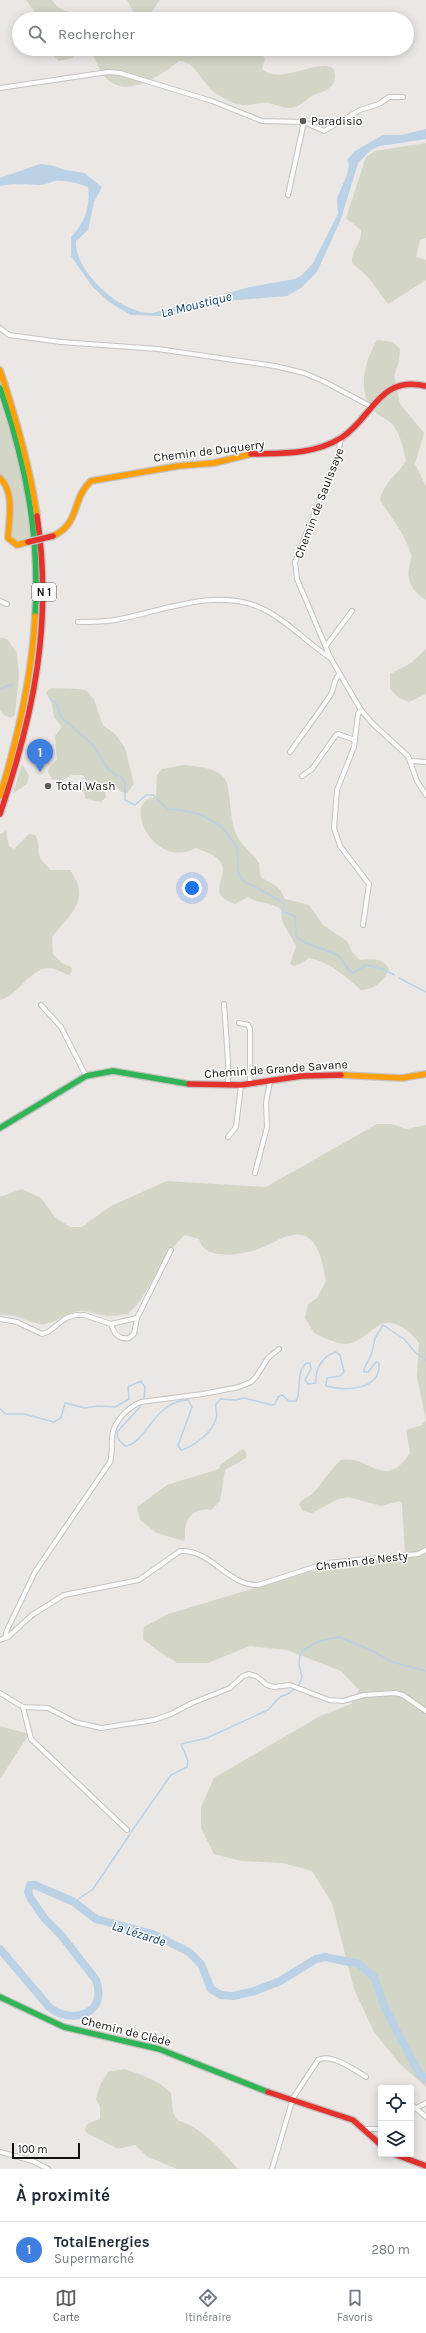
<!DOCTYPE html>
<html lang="fr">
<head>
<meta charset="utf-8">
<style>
	body { margin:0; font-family:Karla,sans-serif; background:#f6f6f7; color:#1f2937 }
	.controls { position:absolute; right:12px; bottom:12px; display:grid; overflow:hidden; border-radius:4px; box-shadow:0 2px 10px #0003 }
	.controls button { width:36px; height:36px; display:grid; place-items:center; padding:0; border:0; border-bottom:1px solid #e0e1e3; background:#fff; color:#1f2937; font:20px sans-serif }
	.scale { position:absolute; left:12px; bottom:10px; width:68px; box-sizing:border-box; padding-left:4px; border:2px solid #12100f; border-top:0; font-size:11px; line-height:14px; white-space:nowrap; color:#12100f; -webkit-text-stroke:3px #fff; paint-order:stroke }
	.you { position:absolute; left:192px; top:888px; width:14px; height:14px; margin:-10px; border:3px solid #fff; border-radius:50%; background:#1a73e8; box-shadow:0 0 0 6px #1a73e833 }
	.badge { display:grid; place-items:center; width:26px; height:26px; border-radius:50%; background:#5e5b5a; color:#fff; font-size:13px; font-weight:700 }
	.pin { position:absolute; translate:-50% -33px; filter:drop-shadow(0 1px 2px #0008) }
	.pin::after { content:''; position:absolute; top:21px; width:14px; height:12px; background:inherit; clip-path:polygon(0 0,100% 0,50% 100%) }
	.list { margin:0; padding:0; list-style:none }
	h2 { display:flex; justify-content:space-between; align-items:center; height:52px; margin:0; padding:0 16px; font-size:17px }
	h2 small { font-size:13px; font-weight:400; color:#747a83 }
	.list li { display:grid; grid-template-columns:26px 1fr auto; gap:12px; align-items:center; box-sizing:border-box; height:56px; padding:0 16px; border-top:1px solid #e0e1e3 }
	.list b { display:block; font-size:15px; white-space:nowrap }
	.list p { margin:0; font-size:13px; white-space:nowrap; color:#747a83 }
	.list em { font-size:13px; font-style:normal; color:#747a83 }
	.icon { flex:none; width:22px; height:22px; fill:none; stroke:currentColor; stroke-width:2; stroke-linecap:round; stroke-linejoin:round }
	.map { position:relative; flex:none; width:426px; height:2169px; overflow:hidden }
	.search { position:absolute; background:#fff; box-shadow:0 2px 10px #0003; left:12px; right:12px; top:12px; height:44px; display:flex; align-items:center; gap:10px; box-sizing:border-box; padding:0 14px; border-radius:22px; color:#747a83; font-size:15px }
	.sheet { height:108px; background:#fff }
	nav { display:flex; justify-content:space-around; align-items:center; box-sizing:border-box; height:56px; border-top:1px solid #e0e1e3; background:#fff; font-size:11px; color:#747a83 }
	nav a { display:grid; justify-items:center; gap:2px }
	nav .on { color:#5e5b5a }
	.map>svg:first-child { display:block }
</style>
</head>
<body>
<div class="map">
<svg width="426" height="2169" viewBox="0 0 426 2169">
	<rect width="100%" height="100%" fill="#eae7e5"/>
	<g fill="#d3d5c6">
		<path d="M26,0H52C70,27 104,1 131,19H40Z"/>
		<path d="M127,0H160L146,19H137Z"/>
		<path d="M47,49H84L72,58L59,61Z"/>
		<path d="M87,49H259L265,59L262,69C281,88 332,50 335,74C336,87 326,91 316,94C309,96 303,104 296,107C286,110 278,105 269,103C261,102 255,104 248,105C235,106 224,99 214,92C203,84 194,60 179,61C161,75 126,101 105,77C97,69 97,57 87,49Z"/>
		<path d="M426,143V238L420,240L416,257L426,260V280L388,304L368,277L352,263C351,251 362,243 361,230L346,218L366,157L375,151Z"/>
		<path d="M377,340L393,342L400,349L399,362L394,376L400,404L424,433L415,464L426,486V600C413,593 406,581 409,567C410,563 412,558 411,554C405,534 391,517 380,500C383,484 397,475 406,461C403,449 401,434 392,424C387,419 379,416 374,411C356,391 365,361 377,340Z"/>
		<path d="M0,402L21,468L30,538L18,542L11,538C11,523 17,482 0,475Z"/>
		<path d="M0,638L7,639L17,653L19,677L15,715L11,718L4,715L0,710Z"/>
		<path d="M426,649V694L409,702L399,698L390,689V674L411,663Z"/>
		<path d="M52,688L80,689L87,691L94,700L103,725L116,735L125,748L134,784L127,793L121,792L111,781L104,787L106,797L101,802L86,799L83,790L85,778L83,775H72L60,781L52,779L48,772L49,768L57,759L55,736L62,727L54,717L52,704L46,692Z"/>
		<path d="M22,764L29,776L27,784L13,793Z"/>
		<path d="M184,765C240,770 224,783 234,828C238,844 251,851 259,863C260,883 262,876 276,886C280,888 283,895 285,899L309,905L323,925L347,941L352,952L360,960C372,959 383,957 389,969C383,982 375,989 361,990C346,977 329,961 309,958L300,964L294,966L290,964L296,946L282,921L281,909C271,902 259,904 248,897L235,904C202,894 233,875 219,860C214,854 203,851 196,848C157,869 127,812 147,800C150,798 153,798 156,796L157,775L162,769Z"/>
		<path d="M6,831L9,846L14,849L29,834L35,835C44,851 30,851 51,870H70C92,900 70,914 52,937L53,954L62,963L71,967L72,971L69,975C63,973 54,968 48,968C28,970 18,996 0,1000V834Z"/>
		<path d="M377,1124H392L406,1129L426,1125V2087L400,2064L374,2032L354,1989L332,1903L312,1871L283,1863L241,1861L214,1854L201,1828V1807L214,1778L320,1716L351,1704L359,1690L341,1671L287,1650L250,1646L208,1663H177L157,1650L143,1639L144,1627L168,1614L309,1572L401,1557L405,1553L402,1504L400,1501L381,1506L349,1497L338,1499L312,1513L303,1511L299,1504C303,1497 309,1498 314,1492C323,1482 330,1470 341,1460C372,1455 384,1492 410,1453L406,1430L422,1425L426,1420L417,1377L419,1343C411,1332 393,1316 378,1326C367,1332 360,1343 346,1344C336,1344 323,1337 314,1333L305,1318L308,1304L317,1298L326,1281C323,1268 321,1245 307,1237C292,1229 275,1243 261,1248C246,1254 219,1259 205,1249C202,1247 200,1242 199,1239L185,1235C159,1257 152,1292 128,1314C120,1315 111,1317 103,1315C94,1314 88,1310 79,1311C67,1313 57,1322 45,1324C33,1326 18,1313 0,1315V1197L22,1189L41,1198L55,1217L70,1227H82L111,1206L167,1181L266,1187Z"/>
		<path d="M243,1449L246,1452V1458L225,1470L220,1501L211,1510C199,1508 189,1513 186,1525C184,1531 186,1537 184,1541L157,1533L140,1520L137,1507L167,1485L219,1469L221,1464Z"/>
		<path d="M0,1726L29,1734L0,1779Z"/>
		<path d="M125,2069C142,2075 158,2080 171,2093L173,2112L177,2120C203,2128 221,2150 238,2169H177L148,2157L135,2145L118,2149L87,2133L85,2130L87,2124L100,2119V2107L96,2099L100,2085L108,2072Z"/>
	</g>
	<path fill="#bbd1e5" d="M426,129V139L380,146L371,150L358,163L341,219L317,272L301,288L287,296L201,303L163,316L131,315L109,302L92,286L71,256V237C84,224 91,206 88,187C81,184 62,179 55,181C50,182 45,185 40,185C27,185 14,183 0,186V178L40,164L50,165L65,170L84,173L102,187L94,202L88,230L76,241C74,272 122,315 153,313L250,287L295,279L302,275L313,263L338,214L337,198L347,175L349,166L347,160L355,151L383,135H401Z"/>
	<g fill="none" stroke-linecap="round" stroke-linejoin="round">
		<g stroke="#bbd1e5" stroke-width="1.5">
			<path d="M0,689L13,684"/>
			<path d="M50,699L56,703L61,717L93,745L108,769L123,779L125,783V800L135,805L146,795H153L167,809L181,810L202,815L222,827L237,847L238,871L242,880L281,901L284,904V912L295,916L296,936L304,942L338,955L349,970L353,973L366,965L383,969L394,975"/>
			<path d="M399,978L426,992"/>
			<path d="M0,1409L6,1414H24L54,1422L61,1418L65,1403L85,1408L98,1406L115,1407L129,1399L128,1387L141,1381L145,1387L144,1400L140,1407L117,1432L118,1439L125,1446C146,1445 153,1401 188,1400L192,1407L178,1445L181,1450C194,1447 212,1432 216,1419C218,1414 215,1409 216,1404L221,1399L236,1400L244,1398L272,1405L275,1404L278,1397L282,1395L289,1401H296C302,1393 295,1374 306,1363H310L311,1369L305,1380L308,1384L316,1383C315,1369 322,1356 336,1352L340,1355L344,1372L340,1376L327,1378L326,1386C346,1391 381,1391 379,1363L376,1362L368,1372H364V1369L372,1353L375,1338L383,1325L404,1339L416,1353L426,1360"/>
			<path d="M131,1832L171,1775L187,1767L188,1761L181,1744L207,1738L268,1710L280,1697L288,1694L299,1685L302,1677L299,1664L300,1655L305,1649L319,1641L339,1637L371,1650L392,1662L426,1671"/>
			<path d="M74,1902L93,1889L130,1834"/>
		</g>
		<path stroke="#bbd1e5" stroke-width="8" d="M0,1949L50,2008C74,2025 108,2013 96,1980L61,1935L45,1919L31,1899L28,1892L30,1885H35L74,1902L96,1919L153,1934L189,1952L201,1964L211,1989L221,1995L233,1996L255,1991L280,1981L316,1959L325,1957L359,1964L374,1977L385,2008L419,2073L426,2079"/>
		<g stroke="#c5c3c2" stroke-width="6">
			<g id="street">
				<path d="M0,88L108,72L120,73L212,101L262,121L304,122L324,131L360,110L379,104L389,97H403"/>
				<path d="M288,195L304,122"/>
				<path d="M0,328L9,335L61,342L158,349L275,366L304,373L323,381L372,407"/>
				<path d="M341,438L338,454L295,562L297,579L330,657L361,710L373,724L408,756L417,781L426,795"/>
				<path d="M0,601L7,604"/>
				<path d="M78,622C90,622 103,622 115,620C161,612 217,586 263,609C288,621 306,642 329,657"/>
				<path d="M326,646L352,611"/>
				<path d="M361,710L358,714L354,747L337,790L334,828L340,846L369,884L363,925"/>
				<path d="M290,752C304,732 318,714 331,694C335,687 333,679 340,674"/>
				<path d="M411,761L426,762"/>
				<path d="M302,776L312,769L336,735L338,734L355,740"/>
				<path d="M224,1004L228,1060V1085"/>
				<path d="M41,1005L61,1027L86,1076"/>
				<path d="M239,1023L248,1025L250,1029V1084"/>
				<path d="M228,1137L236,1127L241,1085"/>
				<path d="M255,1173L267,1127L266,1103L270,1081"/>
				<path d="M0,1319L17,1322L42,1334L48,1332L66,1318L76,1315H84L111,1324L137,1318L171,1250"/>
				<path d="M111,1324C114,1334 119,1340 129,1338L134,1334L137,1318"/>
				<path d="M5,1638L7,1630L35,1572L110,1462C113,1453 111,1446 112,1437C113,1422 128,1407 141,1402L203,1394L239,1387L251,1382L256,1377L268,1358L279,1349"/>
				<path d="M0,1640L8,1637L32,1615L64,1595L139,1580L180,1551C211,1549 228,1586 258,1585L327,1563L418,1554L426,1550"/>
				<path d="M0,1693L23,1707L48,1708L75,1722L101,1728L154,1720L171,1714L192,1703L230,1688L243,1676L249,1674L256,1676L267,1685L274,1687L290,1685L329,1700L343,1701L364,1695L395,1693L403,1695L426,1711"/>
				<path d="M23,1707L31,1739L127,1830"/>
				<path d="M411,2104L426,2117"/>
				<path d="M411,2111L426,2103"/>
				<path d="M365,2129H381"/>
				<path d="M0,2152L33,2161L48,2169"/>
				<path d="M272,2169L293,2098L318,2060C331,2053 355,2070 366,2077"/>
			</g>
		</g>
		<g stroke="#c5c3c2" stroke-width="8">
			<g id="fast">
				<path d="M0,388C26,464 40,536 35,616"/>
				<path d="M0,1128L86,1076L113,1071L189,1084"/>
				<path d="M0,1997L64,2027L159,2049L268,2092"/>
			</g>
		</g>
		<g stroke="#c5c3c2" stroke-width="8">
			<g id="slow">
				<path d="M0,370C16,418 30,466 37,516"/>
				<path d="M0,478C15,493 9,519 8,538L17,545L28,542"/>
				<path d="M53,536C81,523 71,499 91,481L178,466L214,463L251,454"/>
				<path d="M0,796C18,737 32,678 35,616"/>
				<path d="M341,1075L402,1078L426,1074"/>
			</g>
		</g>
		<g stroke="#c5c3c2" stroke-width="8">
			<g id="jam">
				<path d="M251,454C282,453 313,455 341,438C373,418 378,375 426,386"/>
				<path d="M0,814C34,714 53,622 37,516"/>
				<path d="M189,1084L241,1085L302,1076L341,1075"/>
				<path d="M268,2092L353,2120L381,2145"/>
				<path d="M394,2154L426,2166"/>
			</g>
		</g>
		<use href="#street" stroke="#fcfbfb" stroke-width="4"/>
		<use href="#fast" stroke="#30b455" stroke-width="5.5"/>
		<use href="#slow" stroke="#ff9f0a" stroke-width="5.5"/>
		<use href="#jam" stroke="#e5322d" stroke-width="5.5"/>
		<g stroke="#c5c3c2" stroke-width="8" stroke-linecap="butt">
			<path id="jam-bridge" d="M28,542L53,536"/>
		</g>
		<use href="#jam-bridge" stroke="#e5322d" stroke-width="5.5"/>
	</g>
	<g fill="#5e5b5a" stroke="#fff" stroke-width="1.5">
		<circle cx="303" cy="121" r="4"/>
		<circle cx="48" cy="786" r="4"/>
	</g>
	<g text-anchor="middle" stroke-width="3" stroke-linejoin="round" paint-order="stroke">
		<rect fill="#fff" stroke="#595857" stroke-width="1" x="32" y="583" width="24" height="18" rx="3"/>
		<g font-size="11" font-weight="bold" fill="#12100f">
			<text x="44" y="596">N 1</text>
		</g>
		<g font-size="12" fill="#12100f" stroke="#fff" text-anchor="start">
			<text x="311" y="125">Paradisio</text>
			<text x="56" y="790">Total Wash</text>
		</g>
		<g font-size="12" fill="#12100f" stroke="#fff">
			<text transform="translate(209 451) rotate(-7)" y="4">Chemin de Duquerry</text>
			<text transform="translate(319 503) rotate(-69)" y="4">Chemin de Saulssaye</text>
			<text transform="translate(276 1069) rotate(-4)" y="4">Chemin de Grande Savane</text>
			<text transform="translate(362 1561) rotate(-7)" y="4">Chemin de Nesty</text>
			<text transform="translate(126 2031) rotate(14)" y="4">Chemin de Clède</text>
		</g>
		<g font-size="13" font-style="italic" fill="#093e64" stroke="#fff">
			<text transform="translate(196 304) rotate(-14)" y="5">La Moustique</text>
			<text transform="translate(139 1933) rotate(18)" y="5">La Lézarde</text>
		</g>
	</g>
</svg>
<div class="controls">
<button><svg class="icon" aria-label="locate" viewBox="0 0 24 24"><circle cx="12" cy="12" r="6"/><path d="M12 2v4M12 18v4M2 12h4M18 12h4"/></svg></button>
<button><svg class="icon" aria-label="layers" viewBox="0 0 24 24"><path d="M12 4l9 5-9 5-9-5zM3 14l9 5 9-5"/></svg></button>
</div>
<div class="scale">100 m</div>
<div class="you"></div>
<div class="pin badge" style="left:40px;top:772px;background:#3f7fe0">1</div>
<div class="search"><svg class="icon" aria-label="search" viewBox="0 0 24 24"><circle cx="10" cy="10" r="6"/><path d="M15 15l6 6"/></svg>Rechercher</div>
</div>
<section class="sheet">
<h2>À proximité<small></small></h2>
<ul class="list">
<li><span class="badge" style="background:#3f7fe0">1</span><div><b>TotalEnergies</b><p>Supermarché</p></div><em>280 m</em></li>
</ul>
</section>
<nav>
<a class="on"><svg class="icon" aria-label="map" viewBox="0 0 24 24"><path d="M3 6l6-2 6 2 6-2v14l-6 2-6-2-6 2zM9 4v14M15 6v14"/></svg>Carte</a>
<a><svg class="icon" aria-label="directions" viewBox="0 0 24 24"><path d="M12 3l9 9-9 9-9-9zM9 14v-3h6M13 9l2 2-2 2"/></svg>Itinéraire</a>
<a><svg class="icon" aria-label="saved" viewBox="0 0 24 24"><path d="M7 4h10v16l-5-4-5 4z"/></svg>Favoris</a>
</nav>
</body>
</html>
